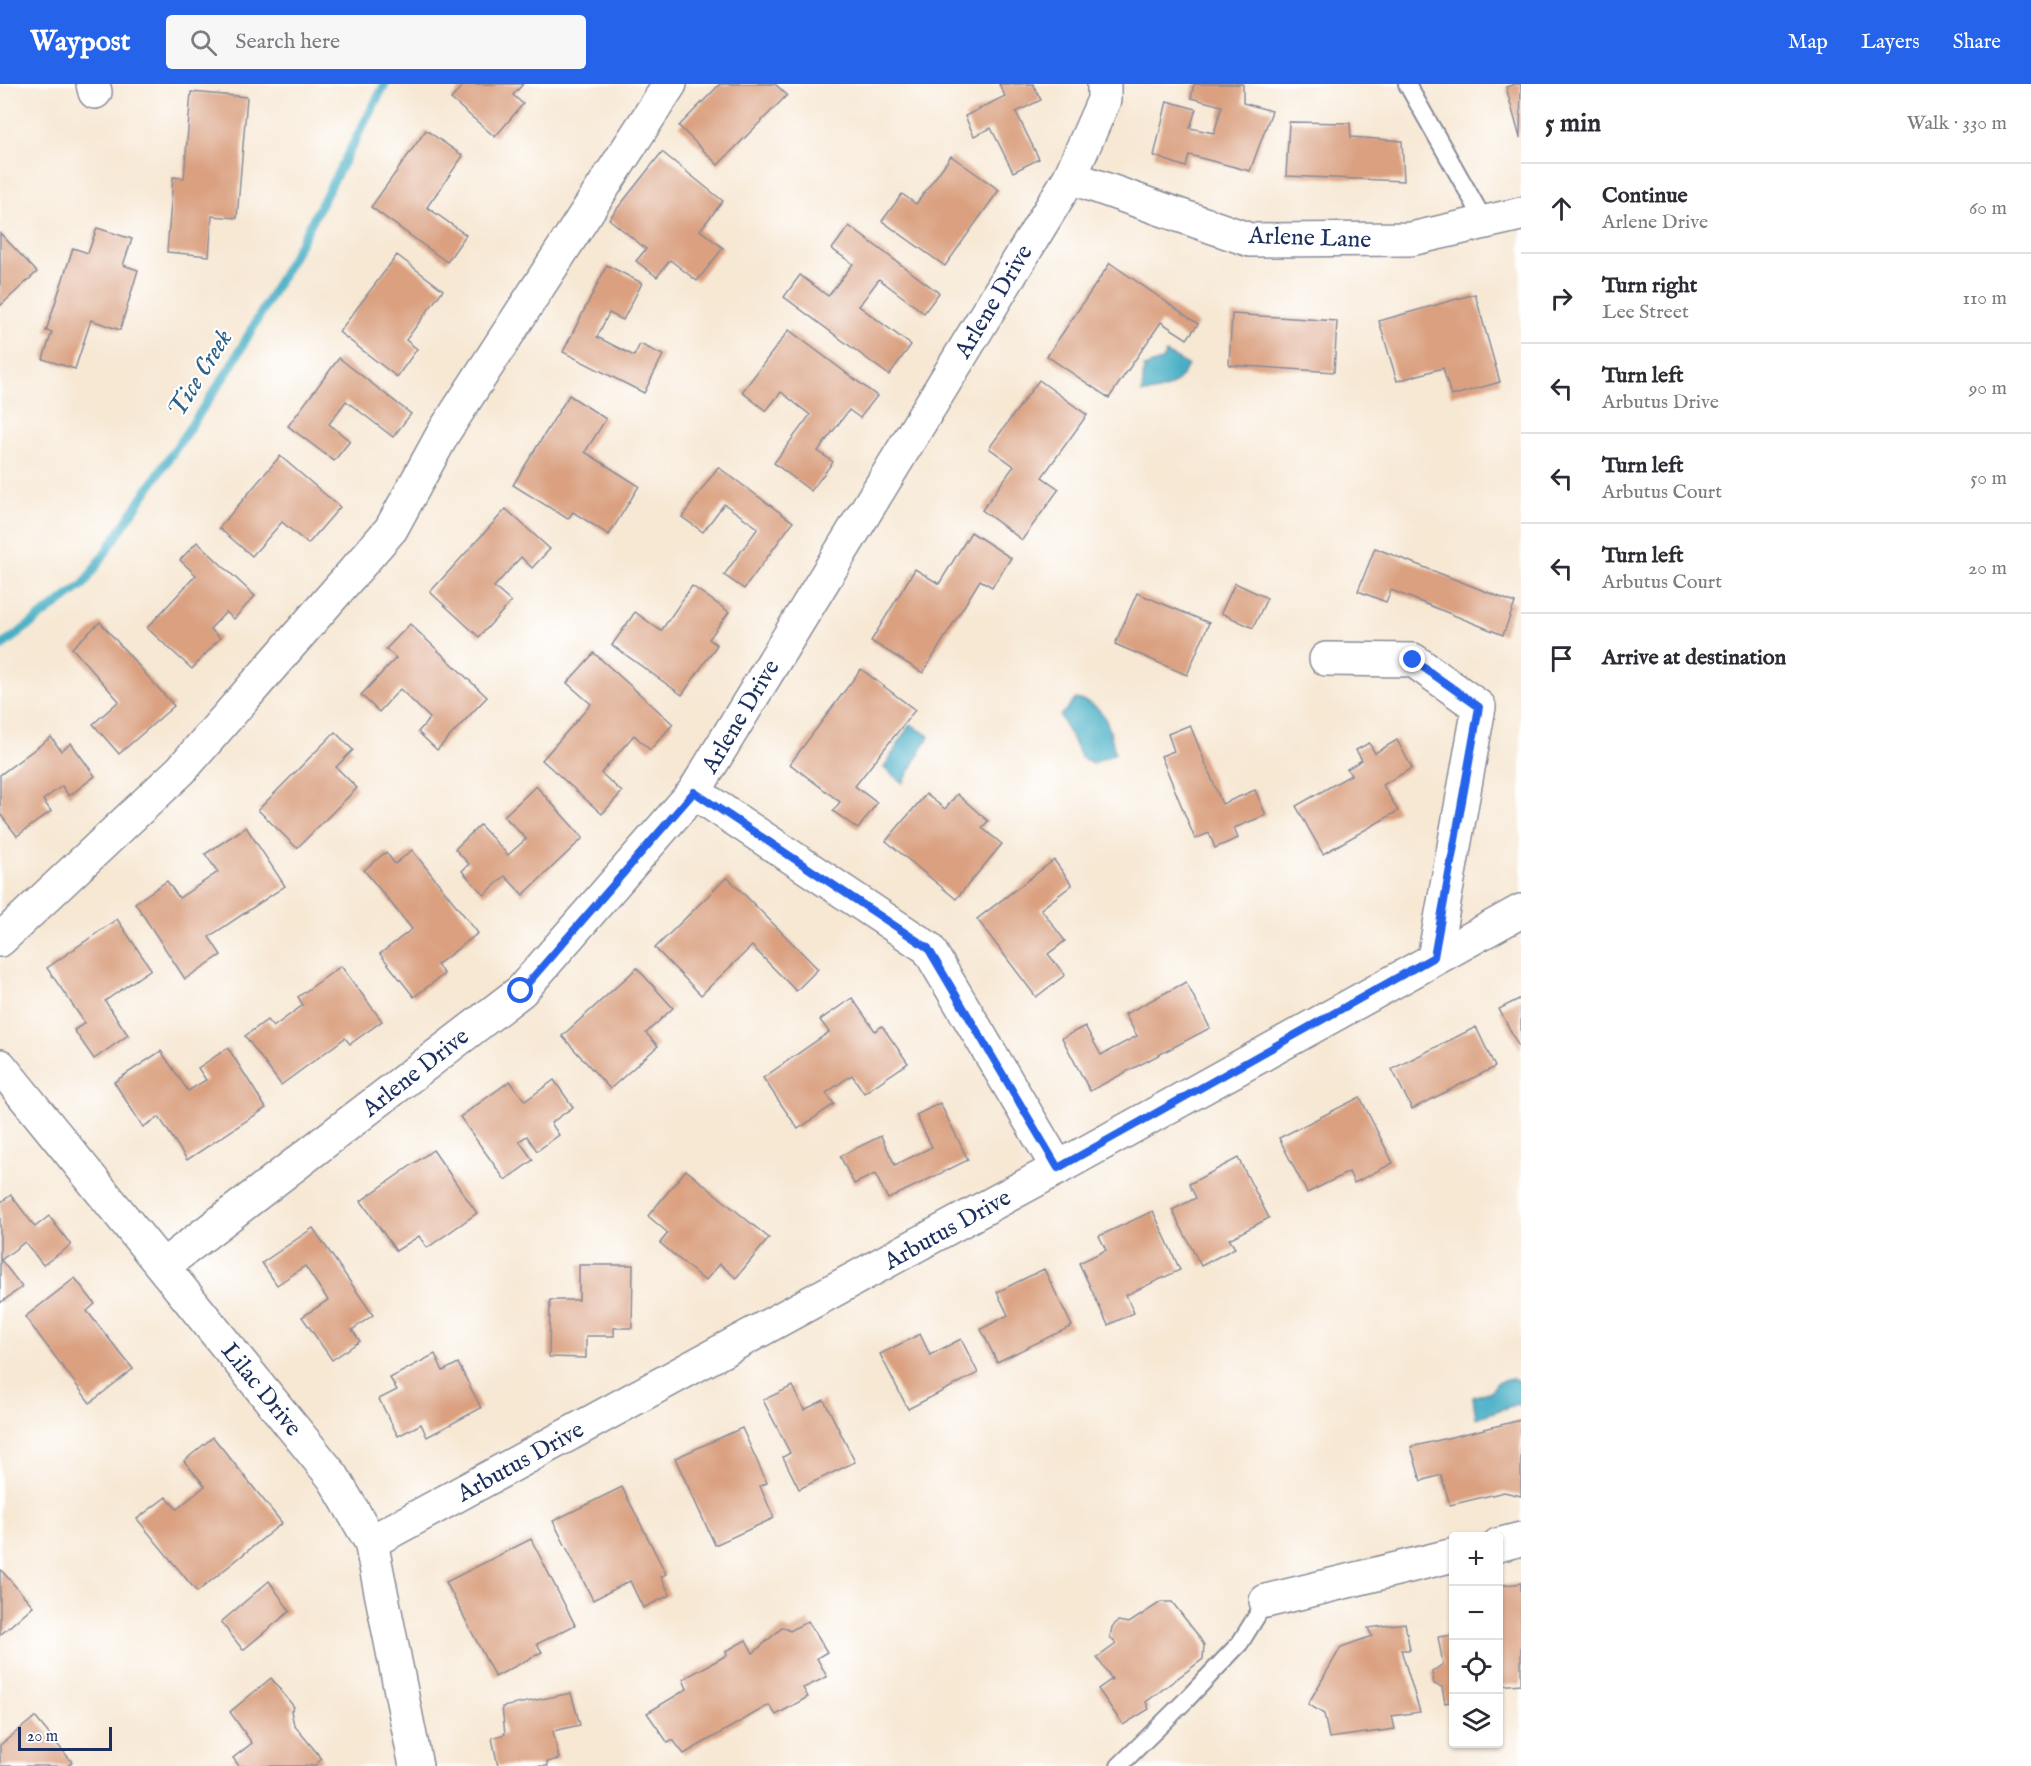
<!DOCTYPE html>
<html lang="en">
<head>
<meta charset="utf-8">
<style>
	body { margin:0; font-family:"IM FELL English",serif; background:#f7f7f7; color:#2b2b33 }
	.controls { position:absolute; right:18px; bottom:18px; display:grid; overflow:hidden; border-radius:6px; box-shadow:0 2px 4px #0004 }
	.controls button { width:54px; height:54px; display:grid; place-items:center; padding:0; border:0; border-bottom:2px solid #e1e1e2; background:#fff; color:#2b2b33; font:30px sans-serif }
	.scale { position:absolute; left:18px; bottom:15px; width:94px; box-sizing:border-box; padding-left:6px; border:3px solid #1b2f5e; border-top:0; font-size:16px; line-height:21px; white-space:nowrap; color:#1b2f5e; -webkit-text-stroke:4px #fff; paint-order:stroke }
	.stop { position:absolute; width:18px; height:18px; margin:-14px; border:4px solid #2563eb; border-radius:50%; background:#fff }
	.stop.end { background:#2563eb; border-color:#fff; box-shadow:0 2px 6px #0008 }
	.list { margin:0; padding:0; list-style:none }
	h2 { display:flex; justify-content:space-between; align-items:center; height:78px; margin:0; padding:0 24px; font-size:26px }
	h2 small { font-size:20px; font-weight:400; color:#7c7c81 }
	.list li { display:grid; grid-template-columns:39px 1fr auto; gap:18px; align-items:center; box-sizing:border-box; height:90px; padding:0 24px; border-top:2px solid #e1e1e2 }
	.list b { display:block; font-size:22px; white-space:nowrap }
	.list p { margin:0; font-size:20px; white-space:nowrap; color:#7c7c81 }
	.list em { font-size:20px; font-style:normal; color:#7c7c81 }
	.icon { flex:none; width:33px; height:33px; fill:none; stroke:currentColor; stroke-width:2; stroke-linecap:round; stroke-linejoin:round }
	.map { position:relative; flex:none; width:1521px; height:1682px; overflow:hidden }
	header { display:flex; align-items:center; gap:36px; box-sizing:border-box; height:84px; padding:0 30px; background:#2563eb; color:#fff }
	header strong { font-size:28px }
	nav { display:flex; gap:33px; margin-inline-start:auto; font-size:21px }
	.search { width:420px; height:54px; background:#f7f7f7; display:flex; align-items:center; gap:15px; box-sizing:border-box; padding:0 21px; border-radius:6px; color:#7c7c81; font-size:22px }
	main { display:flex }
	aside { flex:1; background:#fff }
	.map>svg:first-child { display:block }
</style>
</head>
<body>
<header>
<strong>Waypost</strong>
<div class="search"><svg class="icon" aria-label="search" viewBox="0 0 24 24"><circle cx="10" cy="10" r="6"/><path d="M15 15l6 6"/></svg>Search here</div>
<nav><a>Map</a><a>Layers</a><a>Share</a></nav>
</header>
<main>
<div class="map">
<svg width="1521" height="1682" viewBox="0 0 1521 1682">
	<rect width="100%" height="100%" fill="#fff"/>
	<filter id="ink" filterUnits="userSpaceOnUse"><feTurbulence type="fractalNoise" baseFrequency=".0167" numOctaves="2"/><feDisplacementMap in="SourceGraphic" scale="12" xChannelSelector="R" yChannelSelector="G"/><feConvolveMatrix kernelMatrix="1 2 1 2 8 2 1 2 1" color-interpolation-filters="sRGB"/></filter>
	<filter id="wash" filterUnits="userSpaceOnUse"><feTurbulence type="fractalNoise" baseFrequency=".008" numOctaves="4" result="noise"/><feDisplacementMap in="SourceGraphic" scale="24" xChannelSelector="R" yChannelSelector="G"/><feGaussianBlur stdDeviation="1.35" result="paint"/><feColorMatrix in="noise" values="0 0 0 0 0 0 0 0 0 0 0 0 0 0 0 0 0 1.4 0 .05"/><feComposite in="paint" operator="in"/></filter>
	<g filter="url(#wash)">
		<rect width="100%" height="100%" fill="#f7e8d4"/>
		<g fill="#46afc5" stroke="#306f92" stroke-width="1.5">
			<path d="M1166,269L1188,281C1179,302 1164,308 1142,309L1144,283L1161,277Z"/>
			<path d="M1076,615C1107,621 1109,642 1115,669L1092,680L1082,674L1060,632Z"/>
			<path d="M910,640L929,652L903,699L884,684Z"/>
			<path d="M1513,1294L1521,1299V1322L1517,1320L1476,1334L1473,1313L1491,1307L1497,1299Z"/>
		</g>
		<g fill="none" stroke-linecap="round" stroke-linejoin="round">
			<path stroke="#46afc5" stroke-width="9" d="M0,563L84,500L230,284L302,156L385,0"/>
		</g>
		<g id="blocks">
			<g fill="#daa080">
				<path d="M464,0H523L513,11L523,20L495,53L451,15Z"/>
				<path d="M720,0H775L787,11L718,81L679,42Z"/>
				<path d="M999,0H1033L1041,16L1016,28L1039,75L1013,88L991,44L974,52L965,32L1005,12Z"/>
				<path d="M1194,0H1243V19L1272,27L1250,87L1189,71L1186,83L1154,72L1167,17L1196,25L1190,44L1214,49L1222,22L1191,14Z"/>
				<path d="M1516,0H1521L1520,54L1506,3Z"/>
				<path d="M191,8L247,13L237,134L212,132L209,172L167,168L173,93L184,94Z"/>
				<path d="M1289,38L1350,39L1351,53L1402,57L1404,97L1286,92Z"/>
				<path d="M426,46L463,72L427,123L466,151L447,178L371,123Z"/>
				<path d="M662,68L723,117L700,146L723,164L697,197L670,176L657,193L636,177L646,165L609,135Z"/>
				<path d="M951,72L999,106L945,182L882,137L902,110L916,120Z"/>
				<path d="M849,142L939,209L924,229L879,195L859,222L911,261L889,291L784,213L800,191L828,212L853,180L832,165Z"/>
				<path d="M97,144L132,155L123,181L138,186L120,246L91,236L75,285L43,275L52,248L46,247L73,164L88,169Z"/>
				<path d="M0,149L37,188L0,222Z"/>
				<path d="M397,171L443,206L406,256L417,265L397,293L339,248Z"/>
				<path d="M1110,179L1198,240L1187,255L1161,238L1109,314L1047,272Z"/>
				<path d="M607,181L642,199L623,236L609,229L597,253L634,272L640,260L663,271L644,309L563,268Z"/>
				<path d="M1475,210L1500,298L1451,312L1443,284L1397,297L1379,237Z"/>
				<path d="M1232,230L1337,237L1334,288L1229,281Z"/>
				<path d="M789,246L877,312L860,334L849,326L818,367L833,378L811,407L774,379L810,331L781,308L766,327L742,308Z"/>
				<path d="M339,274L411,330L393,353L346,317L329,340L350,357L334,377L288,342Z"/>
				<path d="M1039,296L1087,331L1042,393L1059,405L1022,456L982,426L1014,382L989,364Z"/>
				<path d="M569,311L606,335L585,368L639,402L609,451L573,428L568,435L513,401Z"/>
				<path d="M280,372L340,423L308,460L282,438L252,472L219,444Z"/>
				<path d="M718,383L793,438L744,505L724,491L758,444L724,420L703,448L682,433Z"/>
				<path d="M506,425L550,465L532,484L521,473L494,503L511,518L479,553L430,508Z"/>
				<path d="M971,448L1011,474L992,503L980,496L923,589L871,557L915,485L939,500Z"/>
				<path d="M197,458L255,512L234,535L226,528L210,545L220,554L192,585L147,544L196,491L180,476Z"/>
				<path d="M1375,464L1515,519L1503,551L1391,506L1386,518L1358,507Z"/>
				<path d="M1235,499L1267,514L1253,544L1221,529Z"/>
				<path d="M692,502L729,528L709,555L717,561L682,611L612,561L635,528L661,547Z"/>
				<path d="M1137,509L1209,539L1187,591L1115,560Z"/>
				<path d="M100,538L174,622L119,670L93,640L119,617L72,564Z"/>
				<path d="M410,540L487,613L437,666L418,648L430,634L400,605L379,628L361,611L396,574L386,565Z"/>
				<path d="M594,569L673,640L650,666L634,651L601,689L622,708L602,730L542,676L591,620L567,599Z"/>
				<path d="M861,585L915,626L855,702L877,719L858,745L833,727L840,718L790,680Z"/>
				<path d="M1190,641L1222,720L1255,706L1266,731L1234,744L1238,754L1215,764L1209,749L1195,755L1161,672L1174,667L1168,650Z"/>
				<path d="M335,648L353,666L336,683L357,704L297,764L258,726Z"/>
				<path d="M51,653L61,667L71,659L95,692L69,712L62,702L43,716L51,727L17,752L0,730V691Z"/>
				<path d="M1397,656L1412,684L1383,701L1398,727L1323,770L1296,722L1351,691L1347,685L1362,676L1356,666L1369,659L1375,669Z"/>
				<path d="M536,702L583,754L523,811L505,792L484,811L462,787L469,780L455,765L480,741L508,771L526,755L504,732Z"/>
				<path d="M926,710L945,725L957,710L988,737L982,744L1002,760L956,815L886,757Z"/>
				<path d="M246,743L285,802L209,853L221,871L185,895L135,819L167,797L179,814L218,788L205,770Z"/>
				<path d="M412,766L478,849L437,881L444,890L414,913L380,870L412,845L364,786L386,768L395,780Z"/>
				<path d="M1054,776L1072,801L1041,825L1065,857L1048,870L1065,891L1036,913L977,835Z"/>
				<path d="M727,793L818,885L796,907L752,862L701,911L655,864Z"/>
				<path d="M117,835L151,885L105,917L128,951L94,975L74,946L85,939L47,884Z"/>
				<path d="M341,882L382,937L350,960L345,954L281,1001L245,952L267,936L273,943L303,921L298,913Z"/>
				<path d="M637,884L673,924L646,949L658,962L610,1005L562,952Z"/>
				<path d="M1186,898L1210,944L1090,1007L1062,954L1085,942L1101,971L1137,952L1125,930Z"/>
				<path d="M852,914L875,947L882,942L908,979L864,1009L852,991L826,1009L834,1020L798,1045L763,994L829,948L820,936Z"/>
				<path d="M1521,914V967L1499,925Z"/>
				<path d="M1476,943L1495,983L1412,1025L1392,985Z"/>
				<path d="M228,964L266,1024L187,1076L159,1033L143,1043L114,998L161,967L188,1007L206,996L198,984Z"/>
				<path d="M554,996L573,1023L551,1039L559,1051L537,1067L527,1052L519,1057L533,1076L505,1096L460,1033L510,997L525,1017Z"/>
				<path d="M1360,1013L1393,1079L1354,1099L1349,1088L1307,1109L1279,1054Z"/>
				<path d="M940,1019L968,1076L888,1115L875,1090L854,1100L840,1072L881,1052L895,1081L932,1063L916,1031Z"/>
				<path d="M433,1066L477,1129L427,1164L419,1152L396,1167L361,1117Z"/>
				<path d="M1238,1074L1269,1134L1229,1155L1235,1164L1201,1182L1172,1126L1196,1114L1189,1100Z"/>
				<path d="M686,1086L769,1154L736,1194L720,1180L705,1197L660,1159L668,1149L648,1132Z"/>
				<path d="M11,1111L35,1143L49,1132L71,1161L43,1181L25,1158L1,1176L22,1203L0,1219V1119Z"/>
				<path d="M1153,1127L1180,1186L1126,1211L1134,1229L1108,1241L1079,1179L1106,1166L1099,1152Z"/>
				<path d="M313,1144L373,1231L352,1246L360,1257L332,1276L302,1233L328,1216L305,1182L277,1201L262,1179Z"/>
				<path d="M579,1181H633L632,1244H614V1252H586V1274L549,1273L550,1216H579Z"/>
				<path d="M1044,1185L1072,1242L997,1278L981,1245L1008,1231L997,1208Z"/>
				<path d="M75,1194L95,1220L87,1227L133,1285L90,1319L25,1233Z"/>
				<path d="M920,1250L930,1271L961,1255L978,1289L908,1325L880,1270Z"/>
				<path d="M435,1270L443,1287L458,1279L481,1324L427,1353L421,1340L398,1352L379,1315L397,1306L390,1294Z"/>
				<path d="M793,1302L804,1326L824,1316L855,1378L799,1405L783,1373L790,1369L763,1316Z"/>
				<path d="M1521,1336V1412L1504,1408L1450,1421L1441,1391L1421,1397L1411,1363Z"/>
				<path d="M742,1344L767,1399L760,1402L774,1434L715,1461L675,1374Z"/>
				<path d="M213,1353L282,1439L197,1508L137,1435L166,1413L177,1425L205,1402L184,1377Z"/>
				<path d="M622,1403L666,1490L661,1493L670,1511L643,1524L630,1497L593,1516L553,1437Z"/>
				<path d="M531,1455L575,1541L537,1560L542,1568L495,1593L446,1498Z"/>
				<path d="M0,1485L33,1522L0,1551Z"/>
				<path d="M269,1497L290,1527L243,1566L221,1538Z"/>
				<path d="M1521,1499V1600L1498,1602V1502Z"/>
				<path d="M1161,1518H1172L1197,1550L1204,1561L1203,1575L1146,1618L1149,1625L1123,1641L1098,1605L1112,1595L1097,1574L1116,1560L1110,1553L1112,1543L1118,1537L1129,1539Z"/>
				<path d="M808,1537L827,1568L817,1574L827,1593L803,1604L808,1613L776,1631L769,1621L684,1670L673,1656L668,1659L647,1629L687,1605L683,1595L727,1571L726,1567L746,1556L753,1569L783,1543L790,1547Z"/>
				<path d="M1405,1539L1410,1566H1401L1420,1628L1392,1632L1395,1645L1329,1654L1324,1630L1308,1620L1341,1563L1372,1552L1368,1544Z"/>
				<path d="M1454,1551V1617L1445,1619L1442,1603L1434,1600L1432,1588L1443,1580L1438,1553Z"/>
				<path d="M271,1594L294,1623L291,1627L294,1641L322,1675L314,1682H239L233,1674L252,1659L230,1628Z"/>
				<path d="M571,1609L580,1641L553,1647L559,1675L547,1678L548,1682H498L492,1654L505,1650L502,1623Z"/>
				<path d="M35,1633L72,1678L67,1682H0V1661Z"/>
			</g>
		</g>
	</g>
	<g filter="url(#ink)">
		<use href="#blocks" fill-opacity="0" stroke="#898c99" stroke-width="1.5"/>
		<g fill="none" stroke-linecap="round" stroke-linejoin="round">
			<g stroke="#898c99" stroke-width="20">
				<g id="lane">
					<path d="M1407,0L1485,138"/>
					<path d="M1119,1682L1185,1617L1240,1559L1266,1517"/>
				</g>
			</g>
			<g stroke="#898c99" stroke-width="36">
				<g id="street">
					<path d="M93,0L95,8"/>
					<path d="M1070,93L1250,156L1411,155L1521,130"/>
					<path d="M1326,575L1413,576L1479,623L1434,874"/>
					<path d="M694,708L928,864L1058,1084"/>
					<path d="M0,856L181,686L391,445L444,348L670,0"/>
					<path d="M0,982L333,1393L371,1458L416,1682"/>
					<path d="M163,1182L521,907L694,708L1070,93L1104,16V0"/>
					<path d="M371,1458L1058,1084L1521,827"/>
					<path d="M1498,1461L1521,1455"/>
					<path d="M1266,1517L1454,1471"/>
				</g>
			</g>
			<use href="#lane" stroke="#fff" stroke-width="16"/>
			<use href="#street" stroke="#fff" stroke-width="33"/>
		</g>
	</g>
	<g fill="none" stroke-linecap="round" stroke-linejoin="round" filter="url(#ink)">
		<path stroke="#2563eb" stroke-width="8" d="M521,907L694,708L928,864L1058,1084L1434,873L1479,623L1413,576"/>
	</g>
	<g text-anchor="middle" stroke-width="4.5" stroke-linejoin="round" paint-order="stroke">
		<g font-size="24" fill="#1b2f5e" stroke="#fff">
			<text transform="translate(1310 153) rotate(2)" y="8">Arlene Lane</text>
			<text transform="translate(993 217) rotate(-59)" y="8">Arlene Drive</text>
			<text transform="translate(740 632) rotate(-59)" y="8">Arlene Drive</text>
			<text transform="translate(415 988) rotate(-38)" y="8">Arlene Drive</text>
			<text transform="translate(947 1145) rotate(-29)" y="8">Arbutus Drive</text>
			<text transform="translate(262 1305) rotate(51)" y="8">Lilac Drive</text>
			<text transform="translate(520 1377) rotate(-29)" y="8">Arbutus Drive</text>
		</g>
		<g font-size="26" font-style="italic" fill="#2c6287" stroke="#fff">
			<text transform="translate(199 289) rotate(-58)" y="9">Tice Creek</text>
		</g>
	</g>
</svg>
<div class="controls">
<button>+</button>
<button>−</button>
<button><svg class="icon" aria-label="locate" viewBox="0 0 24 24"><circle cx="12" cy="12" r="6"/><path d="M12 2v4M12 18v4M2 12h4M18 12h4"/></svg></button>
<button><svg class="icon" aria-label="layers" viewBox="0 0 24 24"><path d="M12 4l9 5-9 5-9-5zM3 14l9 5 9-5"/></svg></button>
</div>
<div class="scale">20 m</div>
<div class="stop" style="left:521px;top:907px"></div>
<div class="stop end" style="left:1413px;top:576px"></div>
</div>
<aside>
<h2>5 min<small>Walk · 330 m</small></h2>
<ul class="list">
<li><svg class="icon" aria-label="ahead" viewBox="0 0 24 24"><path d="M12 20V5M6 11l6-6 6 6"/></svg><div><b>Continue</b><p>Arlene Drive</p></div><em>60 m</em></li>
<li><svg class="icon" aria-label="right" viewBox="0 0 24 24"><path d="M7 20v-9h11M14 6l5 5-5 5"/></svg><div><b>Turn right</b><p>Lee Street</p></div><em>110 m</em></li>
<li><svg class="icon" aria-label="left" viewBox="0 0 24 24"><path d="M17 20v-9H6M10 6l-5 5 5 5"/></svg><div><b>Turn left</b><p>Arbutus Drive</p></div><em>90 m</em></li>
<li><svg class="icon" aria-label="left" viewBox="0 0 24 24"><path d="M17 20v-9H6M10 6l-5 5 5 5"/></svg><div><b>Turn left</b><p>Arbutus Court</p></div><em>50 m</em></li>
<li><svg class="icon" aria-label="left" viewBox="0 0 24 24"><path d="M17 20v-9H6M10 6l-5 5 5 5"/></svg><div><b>Turn left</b><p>Arbutus Court</p></div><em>20 m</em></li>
<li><svg class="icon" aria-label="arrive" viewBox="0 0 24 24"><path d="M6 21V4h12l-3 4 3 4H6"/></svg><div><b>Arrive at destination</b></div></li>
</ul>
</aside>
</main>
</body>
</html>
